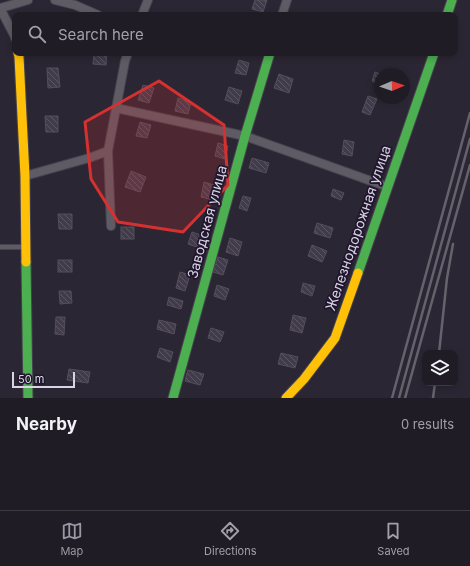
<!DOCTYPE html>
<html lang="en">
<head>
<meta charset="utf-8">
<style>
	body { margin:0; font-family:Inter,sans-serif; background:#2d2932; color:#f1f3f6 }
	.controls { position:absolute; right:12px; bottom:12px; display:grid; overflow:hidden; border-radius:8px; box-shadow:0 2px 6px #0003 }
	.controls button { width:36px; height:36px; display:grid; place-items:center; padding:0; border:0; border-bottom:1px solid #3d3a43; background:#201c26; color:#f1f3f6; font:20px sans-serif }
	.compass { position:absolute; left:374px; top:68px; width:36px; height:36px; border-radius:50%; background:#201c26; box-shadow:0 2px 6px #0003; rotate:88deg }
	.scale { position:absolute; left:12px; bottom:10px; width:63px; box-sizing:border-box; padding-left:4px; border:2px solid #d9d3e3; border-top:0; font-size:11px; line-height:14px; white-space:nowrap; color:#d9d3e3; -webkit-text-stroke:3px #20172e; paint-order:stroke }
	.list { margin:0; padding:0; list-style:none }
	h2 { display:flex; justify-content:space-between; align-items:center; height:52px; margin:0; padding:0 16px; font-size:17px }
	h2 small { font-size:13px; font-weight:400; color:#a2a1a7 }
	.icon { flex:none; width:22px; height:22px; fill:none; stroke:currentColor; stroke-width:2; stroke-linecap:round; stroke-linejoin:round }
	.map { position:relative; flex:none; width:470px; height:398px; overflow:hidden }
	.search { position:absolute; background:#201c26; box-shadow:0 2px 6px #0003; left:12px; right:12px; top:12px; height:44px; display:flex; align-items:center; gap:10px; box-sizing:border-box; padding:0 14px; border-radius:8px; color:#a2a1a7; font-size:15px }
	.sheet { height:112px; background:#201c26 }
	nav { display:flex; justify-content:space-around; align-items:center; box-sizing:border-box; height:56px; border-top:1px solid #3d3a43; background:#201c26; font-size:11px; color:#a2a1a7 }
	nav a { display:grid; justify-items:center; gap:2px }
	nav .on { color:#9c96a5 }
	.map>svg:first-child { display:block }
</style>
</head>
<body>
<div class="map">
<svg width="470" height="398" viewBox="0 0 470 398">
	<defs>
		<pattern id="building-back-hatch" width="6" height="6" patternUnits="userSpaceOnUse"><rect width="6" height="6" fill="#423b4c"/><path d="M-1 5l2 2M0 0l6 6M5-1l2 2" fill="none" stroke="#5d5666"/></pattern>
	</defs>
	<rect width="100%" height="100%" fill="#2b2633"/>
	<g fill="url(#building-back-hatch)" stroke="#534f5a">
		<path d="M255,0H267L263,12L252,9Z"/>
		<path d="M94,53H107L106,65L93,64Z"/>
		<path d="M239,60L249,63L246,75L235,73Z"/>
		<path d="M47,68H58L60,87L48,88Z"/>
		<path d="M375,72L380,74V85L372,81Z"/>
		<path d="M279,74L293,79L289,93L274,88Z"/>
		<path d="M143,85L154,88L149,103L138,100Z"/>
		<path d="M229,87L242,91L238,104L225,100Z"/>
		<path d="M368,96L377,99L370,115L362,112Z"/>
		<path d="M178,98L191,102L188,114L175,111Z"/>
		<path d="M45,116H58V132H46Z"/>
		<path d="M140,122L151,125L147,138L136,136Z"/>
		<path d="M344,140L354,142L352,156L342,154Z"/>
		<path d="M218,143L228,146L225,159L215,156Z"/>
		<path d="M252,158L269,163L266,173L249,168Z"/>
		<path d="M131,171L146,177L140,192L125,187Z"/>
		<path d="M204,182L217,186L213,200L201,197Z"/>
		<path d="M333,189L344,193L341,200L331,196Z"/>
		<path d="M243,196L251,198L247,211L239,208Z"/>
		<path d="M58,214H72V229H59Z"/>
		<path d="M317,223L333,228L330,238L314,233Z"/>
		<rect x="121" y="227" width="13" height="12"/>
		<path d="M192,232L204,236L200,248L188,244Z"/>
		<path d="M230,238L242,242L238,256L226,252Z"/>
		<path d="M312,245L327,251L322,262L308,256Z"/>
		<path d="M218,257L228,260L223,275L213,272Z"/>
		<rect x="58" y="260" width="14" height="12"/>
		<path d="M180,272L190,275L185,291L176,288Z"/>
		<path d="M303,283L315,286L312,296L301,292Z"/>
		<path d="M217,285L229,289L225,300L214,296Z"/>
		<path d="M59,291H71L72,303L60,304Z"/>
		<path d="M169,297L183,301L181,309L167,305Z"/>
		<path d="M293,315L306,318L302,333L290,330Z"/>
		<path d="M56,317H65L64,335L55,334Z"/>
		<path d="M159,320L176,324L174,334L157,329Z"/>
		<path d="M211,328L224,332L220,342L208,338Z"/>
		<path d="M160,348L173,352L170,362L157,357Z"/>
		<path d="M281,353L298,357L295,368L278,364Z"/>
		<path d="M69,369L90,372L88,383L67,380Z"/>
		<path d="M188,370L204,374L200,385L185,381Z"/>
	</g>
	<g fill="none" stroke-linecap="round" stroke-linejoin="round">
		<g stroke="#47434e" stroke-width="6">
			<path id="lane" d="M0,247H25"/>
		</g>
		<g stroke="#47434e" stroke-width="10">
			<g id="street">
				<path d="M55,0L75,5L98,15"/>
				<path d="M0,8L14,35L15,38"/>
				<path d="M1,8L28,0"/>
				<path d="M142,15L148,0"/>
				<path d="M282,15L287,0"/>
				<path d="M116,108L245,136L388,187"/>
				<path d="M108,151L111,226"/>
				<path d="M25,176L89,158L108,151L125,61L128,53"/>
			</g>
		</g>
		<g stroke="#47434e" stroke-width="11">
			<g id="fast">
				<path d="M447,15L452,0"/>
				<path d="M26,262L28,398"/>
				<path d="M358,273L434,53"/>
				<path d="M173,398L245,136L270,53"/>
			</g>
		</g>
		<g stroke="#47434e" stroke-width="11">
			<g id="slow">
				<path d="M18,53L19,57L25,176L26,262"/>
				<path d="M286,398L304,379L335,338L358,273"/>
			</g>
		</g>
		<use href="#lane" stroke="#5e5b64" stroke-width="4"/>
		<use href="#street" stroke="#5e5b64" stroke-width="8"/>
		<use href="#fast" stroke="#4caf50" stroke-width="9"/>
		<use href="#slow" stroke="#ffc107" stroke-width="9"/>
		<g stroke="#66626b" stroke-width="2.5">
			<path d="M439,353L447,278L453,244"/>
			<path d="M392,398L470,113"/>
			<path d="M399,398L470,139"/>
			<path d="M405,398L470,165"/>
			<path d="M433,398L435,383"/>
		</g>
	</g>
	<path fill="#d63131" fill-opacity="0.2" stroke="#d63131" stroke-width="3" stroke-linejoin="round" d="M159,81L224,125L228,185L183,232L118,222L91,179L85,122Z"/>
	<g text-anchor="middle" stroke-width="3.5" stroke-linejoin="round" paint-order="stroke">
		<g font-size="14" fill="#d9d3e3" stroke="#20172e">
			<text transform="translate(207 222) rotate(-75)" y="5">Заводская улица</text>
			<text transform="translate(358 228) rotate(-71)" y="5">Железнодорожная улица</text>
		</g>
	</g>
</svg>
<div class="controls">
<button><svg class="icon" aria-label="layers" viewBox="0 0 24 24"><path d="M12 4l9 5-9 5-9-5zM3 14l9 5 9-5"/></svg></button>
</div>
<svg class="compass" viewBox="-18 -18 36 36"><path d="M0-13l5 13h-10z" fill="#e53935"/><path d="M0 13l5-13h-10z" fill="#a2a1a7"/></svg>
<div class="scale">50 m</div>
<div class="search"><svg class="icon" aria-label="search" viewBox="0 0 24 24"><circle cx="10" cy="10" r="6"/><path d="M15 15l6 6"/></svg>Search here</div>
</div>
<section class="sheet">
<h2>Nearby<small>0 results</small></h2>
<ul class="list">
</ul>
</section>
<nav>
<a class="on"><svg class="icon" aria-label="map" viewBox="0 0 24 24"><path d="M3 6l6-2 6 2 6-2v14l-6 2-6-2-6 2zM9 4v14M15 6v14"/></svg>Map</a>
<a><svg class="icon" aria-label="directions" viewBox="0 0 24 24"><path d="M12 3l9 9-9 9-9-9zM9 14v-3h6M13 9l2 2-2 2"/></svg>Directions</a>
<a><svg class="icon" aria-label="saved" viewBox="0 0 24 24"><path d="M7 4h10v16l-5-4-5 4z"/></svg>Saved</a>
</nav>
</body>
</html>
